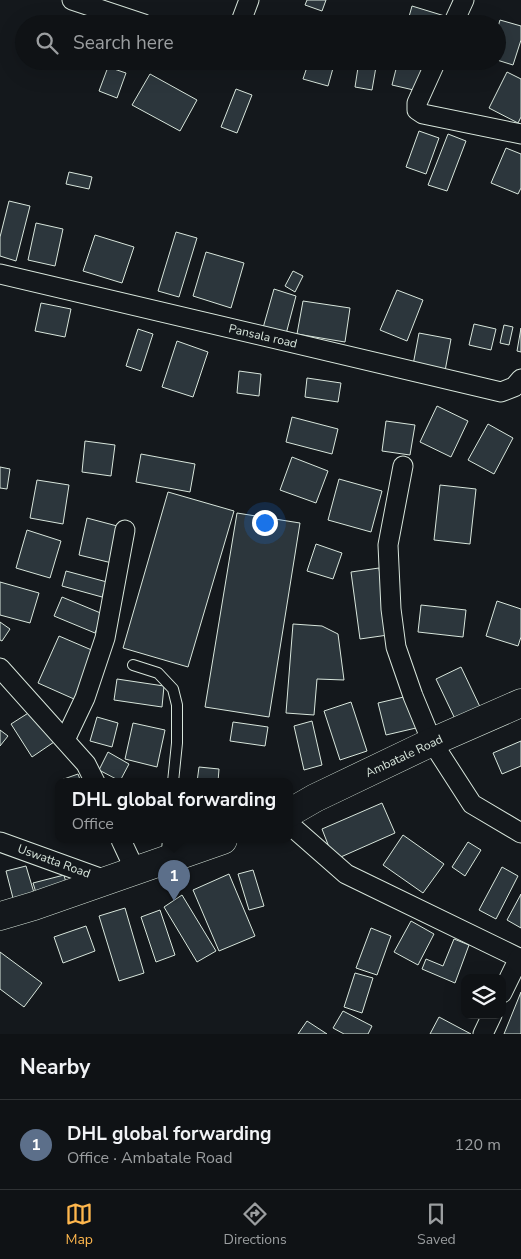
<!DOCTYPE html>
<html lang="en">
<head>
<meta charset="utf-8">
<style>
	body { margin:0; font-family:"Nunito Sans",sans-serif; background:#181b1e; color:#f1f3f6 }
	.controls { position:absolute; right:15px; bottom:15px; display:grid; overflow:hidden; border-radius:10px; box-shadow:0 5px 20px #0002 }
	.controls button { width:45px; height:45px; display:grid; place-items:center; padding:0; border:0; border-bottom:1px solid #2f3234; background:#0f1215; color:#f1f3f6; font:25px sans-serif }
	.you { position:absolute; left:264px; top:522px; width:18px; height:18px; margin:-12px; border:4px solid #fff; border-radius:50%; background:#1a73e8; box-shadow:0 0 0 8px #1a73e833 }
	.badge { display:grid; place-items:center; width:32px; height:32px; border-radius:50%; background:#ffb74d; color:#fff; font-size:16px; font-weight:700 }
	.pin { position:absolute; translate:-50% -41px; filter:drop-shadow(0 1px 2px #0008) }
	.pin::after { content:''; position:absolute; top:26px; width:18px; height:15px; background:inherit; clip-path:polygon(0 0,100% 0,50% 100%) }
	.popup { position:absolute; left:55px; top:778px; width:238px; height:65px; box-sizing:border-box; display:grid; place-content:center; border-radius:10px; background:#0f1215; filter:drop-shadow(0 1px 4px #0005); font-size:16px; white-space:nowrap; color:#9b9ea0 }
	.popup b { font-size:19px; color:#f1f3f6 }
	.popup::after { content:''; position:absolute; left:50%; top:100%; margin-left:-10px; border:10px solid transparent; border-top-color:#0f1215 }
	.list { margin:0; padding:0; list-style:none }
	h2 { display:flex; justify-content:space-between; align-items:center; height:65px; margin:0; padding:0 20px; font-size:21px }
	h2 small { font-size:16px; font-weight:400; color:#9b9ea0 }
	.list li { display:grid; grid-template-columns:32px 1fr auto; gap:15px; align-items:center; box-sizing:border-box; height:90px; padding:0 20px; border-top:1px solid #2f3234 }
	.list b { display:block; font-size:19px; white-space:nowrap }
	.list p { margin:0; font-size:16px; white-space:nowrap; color:#9b9ea0 }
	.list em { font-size:16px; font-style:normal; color:#9b9ea0 }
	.icon { flex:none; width:28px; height:28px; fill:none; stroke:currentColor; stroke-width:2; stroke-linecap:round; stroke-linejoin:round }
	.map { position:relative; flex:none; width:521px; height:1034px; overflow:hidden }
	.search { position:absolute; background:#0f1215; box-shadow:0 5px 20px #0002; left:15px; right:15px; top:15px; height:55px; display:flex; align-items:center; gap:12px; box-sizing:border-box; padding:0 18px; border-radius:28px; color:#9b9ea0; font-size:19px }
	.sheet { height:155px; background:#0f1215 }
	nav { display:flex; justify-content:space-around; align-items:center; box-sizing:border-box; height:70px; border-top:1px solid #2f3234; background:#0f1215; font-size:14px; color:#9b9ea0 }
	nav a { display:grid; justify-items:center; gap:2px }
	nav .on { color:#ffb74d }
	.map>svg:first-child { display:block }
</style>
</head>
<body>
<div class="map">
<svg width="521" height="1034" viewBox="0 0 521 1034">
	<rect width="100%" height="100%" fill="#14181c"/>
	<g fill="#2c363c" stroke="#d8e6dc">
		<path d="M307,0H326L322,11L305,5Z"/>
		<path d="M412,6L448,17L446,24H407Z"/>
		<path d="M500,20L521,26V40L513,65L497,60V30Z"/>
		<path d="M111,61H130L128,68Z"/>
		<path d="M309,61H335L328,86L303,79Z"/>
		<path d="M359,61H377L372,90L355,87Z"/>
		<path d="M398,61H417L424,63L418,91L392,85Z"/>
		<path d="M108,67L126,73L117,98L99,91Z"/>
		<path d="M507,72L521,79V117L518,123L489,108Z"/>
		<path d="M150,74L197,100L180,131L132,105Z"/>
		<path d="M236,89L252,95L237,133L221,127Z"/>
		<path d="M419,131L439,138L426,174L406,167Z"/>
		<path d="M448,134L466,141L447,191L428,185Z"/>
		<path d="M506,148L521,154V188L518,194L491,183Z"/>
		<path d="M69,172L92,177L89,189L66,184Z"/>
		<path d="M9,201L30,206L16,261L0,256V237Z"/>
		<path d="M36,223L63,229L55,266L28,260Z"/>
		<path d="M176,232L197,238L179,297L158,291Z"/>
		<path d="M95,235L134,247L122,283L83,271Z"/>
		<path d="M206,252L244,263L231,308L193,296Z"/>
		<path d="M293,271L303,276L295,292L285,286Z"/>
		<path d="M274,289L296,296L286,334L263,328Z"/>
		<path d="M397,290L423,300L407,341L380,330Z"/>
		<path d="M303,301L350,308L345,342L297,334Z"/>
		<path d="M41,303L71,309L65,337L35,331Z"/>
		<path d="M474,324L496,329L491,350L469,345Z"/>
		<path d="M504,325L513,327L509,345L500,343Z"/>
		<path d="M521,328V352L517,351Z"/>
		<path d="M138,329L153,334L141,371L126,366Z"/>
		<path d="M419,333L451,339L445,371L413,365Z"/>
		<path d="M177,341L208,352L193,397L162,387Z"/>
		<path d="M239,371L261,374L259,396L237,393Z"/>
		<path d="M307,378L341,383L338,402L305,397Z"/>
		<path d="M437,406L468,421L451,457L420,442Z"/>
		<path d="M292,417L338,429L332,454L286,442Z"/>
		<path d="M386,421L415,425L410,455L382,451Z"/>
		<path d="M488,424L513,438L494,474L468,460Z"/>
		<path d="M85,441L115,445L111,476L82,472Z"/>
		<path d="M141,454L195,464L190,492L136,482Z"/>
		<path d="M292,457L328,471L316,503L280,490Z"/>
		<path d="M0,467L10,469L7,489L0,488Z"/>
		<path d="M339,479L382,491L371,532L328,520Z"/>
		<path d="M37,480L69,485L63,524L30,518Z"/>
		<path d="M440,485L476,489L470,544L434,540Z"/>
		<path d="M168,492L234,511L188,667L123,648Z"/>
		<path d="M237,513L300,523L269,717L205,707Z"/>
		<path d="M87,518L121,527L112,563L79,555Z"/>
		<path d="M27,530L61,541L50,578L16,568Z"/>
		<path d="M316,544L342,553L333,579L307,571Z"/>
		<path d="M379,568L388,635L360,639L351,572Z"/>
		<path d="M66,571L107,582L102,597L62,586Z"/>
		<path d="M0,582L39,593L30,623L0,615Z"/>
		<path d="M62,597L103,614L95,633L54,616Z"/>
		<path d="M497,601L521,609V637L518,646L486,636Z"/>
		<path d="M421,605L466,610L463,637L418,632Z"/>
		<path d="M0,622L10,629L2,641L0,640Z"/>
		<path d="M293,624L322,626L338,634L344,680L317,679L314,715L286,713Z"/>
		<path d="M59,636L94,651L74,699L38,683Z"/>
		<path d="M461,667L481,709L456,721L436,679Z"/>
		<path d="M117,679L164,686L162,707L114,700Z"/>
		<path d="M408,696L416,728L386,735L378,703Z"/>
		<path d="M351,702L367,751L340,760L324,711Z"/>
		<path d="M33,710L54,742L32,757L11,724Z"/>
		<path d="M97,717L118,723L112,747L90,741Z"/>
		<path d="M312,721L322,765L304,770L294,726Z"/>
		<path d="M233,722L268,727L265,746L230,741Z"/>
		<path d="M133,723L165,730L157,767L125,759Z"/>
		<path d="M0,730L8,736L0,746Z"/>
		<path d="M521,741V766L502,774L493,753Z"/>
		<path d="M108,752L129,764L120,781L99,770Z"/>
		<path d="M199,767L219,769L218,782H197Z"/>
		<path d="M78,774L81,782H62L61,780Z"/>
		<path d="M382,803L395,833L334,860L322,829Z"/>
		<path d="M403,835L444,864L423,893L383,865Z"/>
		<path d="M468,842L481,850L465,876L452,867Z"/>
		<path d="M26,866L35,896L14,902L6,871Z"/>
		<path d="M502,867L518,876L496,919L479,910Z"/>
		<path d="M253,870L264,906L249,910L238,874Z"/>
		<path d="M229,874L255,936L219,951L193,890Z"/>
		<path d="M64,875L68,891L38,899L33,883Z"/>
		<path d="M521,894V928L507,920Z"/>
		<path d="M182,895L216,951L197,962L164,907Z"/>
		<path d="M125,908L144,973L119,981L99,916Z"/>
		<path d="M160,910L175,955L156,962L141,917Z"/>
		<path d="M411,921L434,934L418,965L394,952Z"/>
		<path d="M86,926L95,951L63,963L54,937Z"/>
		<path d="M371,928L391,936L377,975L356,968Z"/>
		<path d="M454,939L469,945L455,983L422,969L426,959L443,966Z"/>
		<path d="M0,952L42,983L24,1007L0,989Z"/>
		<path d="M355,973L373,978L362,1013L344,1007Z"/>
		<path d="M521,992V1034H504Z"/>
		<path d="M343,1011L372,1026L368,1034H344L333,1028Z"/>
		<path d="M439,1017L471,1034H430Z"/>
		<path d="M307,1021L327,1034H298Z"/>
	</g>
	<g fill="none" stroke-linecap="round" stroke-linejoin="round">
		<g stroke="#d8e6dc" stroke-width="12">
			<g id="service">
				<path d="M133,665L158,673L173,689L177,705V743L173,782"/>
				<path d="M166,859L168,840"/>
			</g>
		</g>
		<g stroke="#d8e6dc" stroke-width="21">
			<g id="minor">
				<path d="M72,0L144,24"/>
				<path d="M240,24L249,0"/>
				<path d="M453,24L464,0"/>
				<path d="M436,61L417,103V110L423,114L521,134"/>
				<path d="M0,274L501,392L514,387L521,379"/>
				<path d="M403,466L388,545L391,609L396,647L413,696L432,742L472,804L521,833"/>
				<path d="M0,668L86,764L95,782"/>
				<path d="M65,740L85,698L105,638L125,530"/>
				<path d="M289,824L346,874L521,959"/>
				<path d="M121,840L135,870"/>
				<path d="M0,842L108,881"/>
				<path d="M502,993L519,958"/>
				<path d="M483,1034L492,1015"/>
			</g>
		</g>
		<g stroke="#d8e6dc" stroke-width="29">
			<g id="primary">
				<path d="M289,813L315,798L432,742L521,703"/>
				<path d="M0,916L34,906L223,840"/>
			</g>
		</g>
		<use href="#service" stroke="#14181c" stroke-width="10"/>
		<use href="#minor" stroke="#14181c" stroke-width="19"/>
		<use href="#primary" stroke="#14181c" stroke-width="28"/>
	</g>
	<g text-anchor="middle" stroke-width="4" stroke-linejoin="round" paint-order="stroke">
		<g font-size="12" fill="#d8e6dc" stroke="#14181c">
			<text transform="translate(263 336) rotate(13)" y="4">Pansala road</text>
			<text transform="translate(404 756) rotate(-25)" y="4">Ambatale Road</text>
			<text transform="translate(54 861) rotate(20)" y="4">Uswatta Road</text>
		</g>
	</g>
</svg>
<div class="controls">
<button><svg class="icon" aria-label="layers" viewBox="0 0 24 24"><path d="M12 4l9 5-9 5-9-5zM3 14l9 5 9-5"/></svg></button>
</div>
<div class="you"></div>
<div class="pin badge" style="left:174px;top:901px;background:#5c6f8a">1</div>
<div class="popup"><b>DHL global forwarding</b>Office</div>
<div class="search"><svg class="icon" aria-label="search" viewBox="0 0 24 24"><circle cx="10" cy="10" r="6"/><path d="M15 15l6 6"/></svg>Search here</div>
</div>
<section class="sheet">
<h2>Nearby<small></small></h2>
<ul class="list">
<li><span class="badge" style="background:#5c6f8a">1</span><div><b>DHL global forwarding</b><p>Office · Ambatale Road</p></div><em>120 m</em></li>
</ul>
</section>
<nav>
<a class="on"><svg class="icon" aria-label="map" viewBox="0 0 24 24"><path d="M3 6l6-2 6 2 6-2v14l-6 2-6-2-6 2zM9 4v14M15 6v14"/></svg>Map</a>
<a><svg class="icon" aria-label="directions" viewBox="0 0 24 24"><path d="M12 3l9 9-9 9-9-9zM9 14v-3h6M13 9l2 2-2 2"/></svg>Directions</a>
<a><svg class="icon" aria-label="saved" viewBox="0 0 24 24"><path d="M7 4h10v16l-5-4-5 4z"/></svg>Saved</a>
</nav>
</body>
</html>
